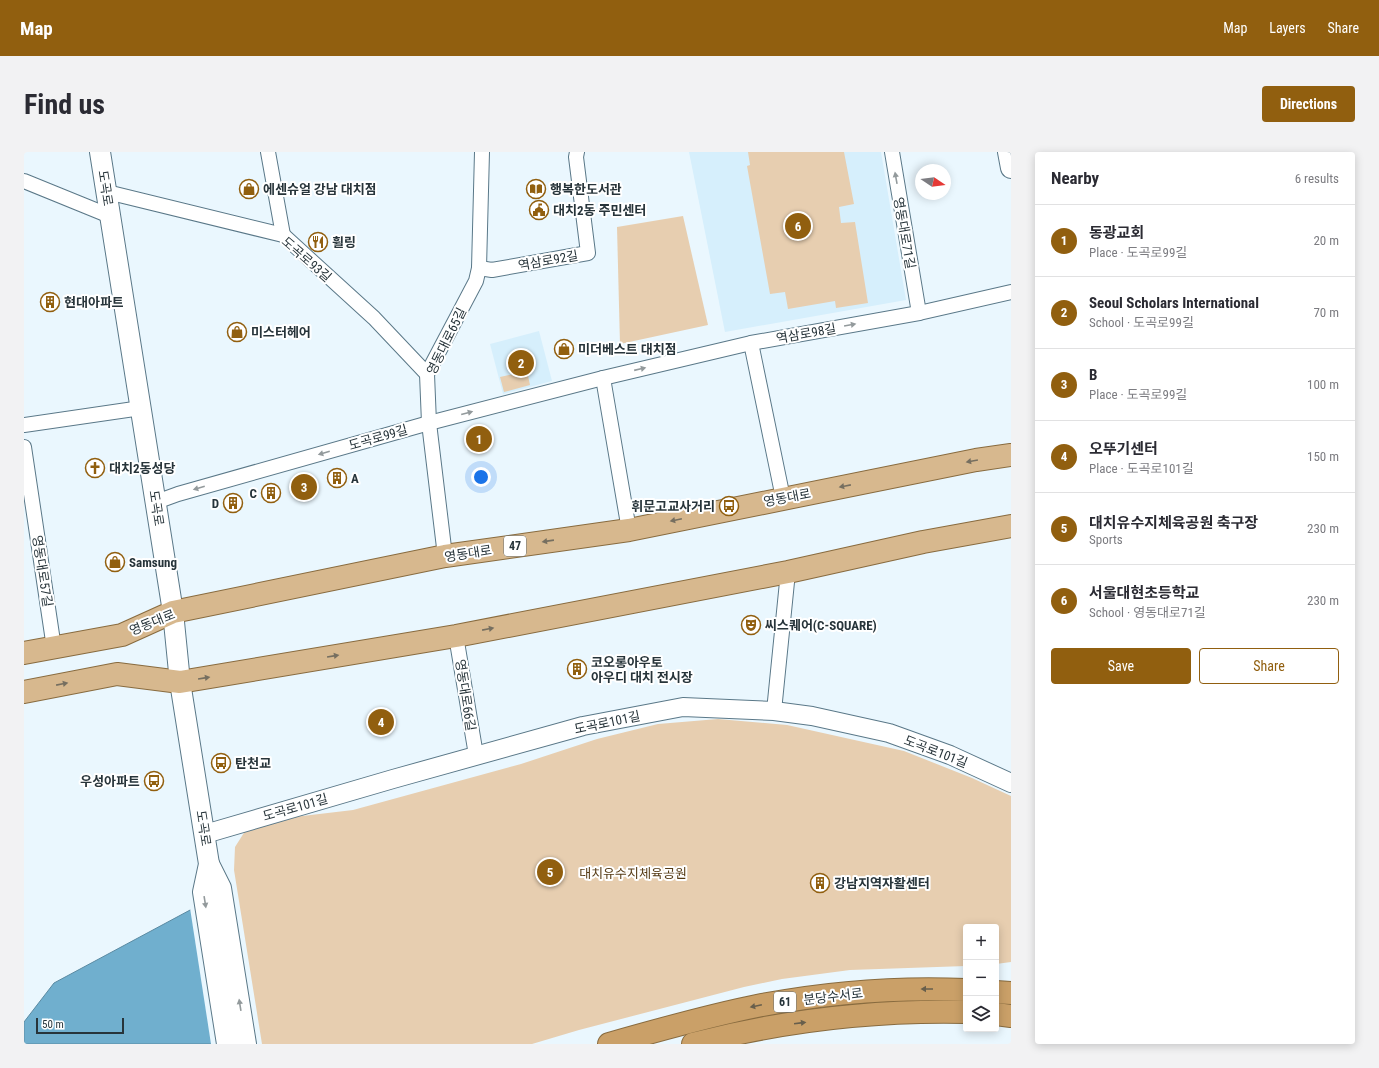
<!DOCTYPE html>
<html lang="en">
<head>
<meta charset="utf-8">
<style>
	body { margin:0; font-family:"Roboto Condensed","Noto Sans KR",sans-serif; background:#f2f2f3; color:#2b2b33 }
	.controls { position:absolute; right:12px; bottom:12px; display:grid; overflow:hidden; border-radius:4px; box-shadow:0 2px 10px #0003 }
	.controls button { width:36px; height:36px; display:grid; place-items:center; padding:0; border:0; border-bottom:1px solid #e1e1e2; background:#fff; color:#2b2b33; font:20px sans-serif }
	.compass { position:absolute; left:891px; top:12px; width:36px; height:36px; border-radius:50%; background:#fff; box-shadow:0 2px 10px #0003; rotate:103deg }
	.scale { position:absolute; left:12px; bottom:10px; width:88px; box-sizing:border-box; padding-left:4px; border:2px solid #27343a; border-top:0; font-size:11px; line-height:14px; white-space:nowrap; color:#27343a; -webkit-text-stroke:3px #fff; paint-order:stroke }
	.you { position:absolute; left:457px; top:325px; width:14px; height:14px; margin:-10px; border:3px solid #fff; border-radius:50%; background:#1a73e8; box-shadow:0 0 0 6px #1a73e833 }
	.badge { display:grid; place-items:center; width:26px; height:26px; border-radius:50%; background:#915f0f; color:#fff; font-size:13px; font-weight:700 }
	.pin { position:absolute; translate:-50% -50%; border:2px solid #fff; box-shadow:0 1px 4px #0006 }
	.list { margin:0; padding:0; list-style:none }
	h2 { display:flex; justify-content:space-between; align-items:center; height:52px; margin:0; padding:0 16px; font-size:17px }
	h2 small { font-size:13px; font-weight:400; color:#7c7c81 }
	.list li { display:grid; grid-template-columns:26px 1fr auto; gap:12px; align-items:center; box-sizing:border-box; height:72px; padding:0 16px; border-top:1px solid #e1e1e2 }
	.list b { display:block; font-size:15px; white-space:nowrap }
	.list p { margin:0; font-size:13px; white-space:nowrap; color:#7c7c81 }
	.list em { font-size:13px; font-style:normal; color:#7c7c81 }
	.actions { display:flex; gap:8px; padding:12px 16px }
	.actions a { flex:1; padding:9px 0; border:1px solid #915f0f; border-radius:4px; text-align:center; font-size:14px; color:#915f0f }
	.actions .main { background:#915f0f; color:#fff }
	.icon { flex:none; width:22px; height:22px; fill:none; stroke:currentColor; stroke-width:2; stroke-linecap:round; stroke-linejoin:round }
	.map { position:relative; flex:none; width:987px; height:892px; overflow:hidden; border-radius:4px }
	header { display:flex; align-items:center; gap:24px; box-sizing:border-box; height:56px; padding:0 20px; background:#915f0f; color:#fff }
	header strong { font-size:19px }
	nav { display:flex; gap:22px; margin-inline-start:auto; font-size:14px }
	.intro { display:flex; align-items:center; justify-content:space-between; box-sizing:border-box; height:96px; padding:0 24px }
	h1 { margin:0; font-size:28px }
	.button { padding:10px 18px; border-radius:4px; background:#915f0f; color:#fff; font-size:14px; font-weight:700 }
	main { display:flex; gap:24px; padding:0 24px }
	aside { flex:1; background:#fff; border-radius:4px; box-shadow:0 2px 10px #0003 }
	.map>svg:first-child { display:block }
</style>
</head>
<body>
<header>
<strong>Map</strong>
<nav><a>Map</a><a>Layers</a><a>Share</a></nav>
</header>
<div class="intro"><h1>Find us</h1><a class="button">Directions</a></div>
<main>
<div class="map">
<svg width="987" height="892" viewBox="0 0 987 892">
	<rect width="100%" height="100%" fill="#eaf7fe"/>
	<g fill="#d6effc">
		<path d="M665,0H857L882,148L701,180Z"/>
		<path d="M515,179L528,229L479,242L466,192Z"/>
	</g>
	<g fill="#e7ceb0">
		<path d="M724,0H820L830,52L815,55L817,71L831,70L844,151L812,156L811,149L764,157L761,140L746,142L723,14L726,13Z"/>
		<path d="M659,64L684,173L596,192L593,75Z"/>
		<path d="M503,219L506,233L480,240L476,225Z"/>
		<path d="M694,567L763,573L880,599L948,626L987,644V810L972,812V775H942V814L826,818L758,827L720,835L555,878L508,892H238L210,718L211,695L223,676L270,665L329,658L497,612L573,587L634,572Z"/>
	</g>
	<path fill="#70afce" stroke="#5a8aa2" d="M168,757L188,892H0V870L30,831Z"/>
	<path fill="#eaf7fe" d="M168,755L170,756L190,892H187L166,756Z"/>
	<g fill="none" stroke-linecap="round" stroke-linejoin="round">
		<g stroke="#5a7888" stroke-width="16">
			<g id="minor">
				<path d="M244,0L259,83"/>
				<path d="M868,0L895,161"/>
				<path d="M0,29L86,64"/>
				<path d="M83,40L259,83L350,166L403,222"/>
				<path d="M455,116L468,118L564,101L552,5L553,0"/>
				<path d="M727,191L759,346"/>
				<path d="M579,226L605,378"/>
				<path d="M0,273L117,256"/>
				<path d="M0,295L30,496"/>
				<path d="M132,350L154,342L405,271L579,226L727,191L895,161L987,140"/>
				<path d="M421,404L405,271L403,222L452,129L455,116L458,0"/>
				<path d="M432,484L452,603"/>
				<path d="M750,559L764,420"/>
			</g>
		</g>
		<g stroke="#5a7888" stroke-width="20">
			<path id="tertiary" d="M181,682L369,627L559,574L659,555L750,559L788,564L865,581L926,603L987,631"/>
		</g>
		<g stroke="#5a7888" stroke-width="22">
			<g id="secondary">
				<path d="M76,0L149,460L156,530L185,712L179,740L203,892"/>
				<path d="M984,0L987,16"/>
				<path d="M185,712L197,736L222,892"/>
			</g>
		</g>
		<g stroke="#886b3f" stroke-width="24">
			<g id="primary">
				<path d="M0,501L98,483L149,460L421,404L605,378L952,308L987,303"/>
				<path d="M0,540L93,522L156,530L432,484L764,420L899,390L987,374"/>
			</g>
		</g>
		<g stroke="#886b3f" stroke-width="24">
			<g id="trunk">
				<path d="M972,840L987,841"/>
				<path d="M972,862L987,864"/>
				<path d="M585,892C634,878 683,864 733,854C800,841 874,835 942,838"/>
				<path d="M669,892C757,869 851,858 942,860"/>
			</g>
		</g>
		<use href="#minor" stroke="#fff" stroke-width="14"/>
		<use href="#tertiary" stroke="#fff" stroke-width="18"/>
		<use href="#secondary" stroke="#fff" stroke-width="20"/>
		<use href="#primary" stroke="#d7b88e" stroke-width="22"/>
		<use href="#trunk" stroke="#caa068" stroke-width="22"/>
	</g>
	<defs><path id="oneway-solid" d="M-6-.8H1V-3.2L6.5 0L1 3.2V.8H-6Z"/></defs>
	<g fill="#939a9c">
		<use href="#oneway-solid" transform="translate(872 26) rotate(-100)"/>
		<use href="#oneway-solid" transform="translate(826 173) rotate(-10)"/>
		<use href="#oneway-solid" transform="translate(616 217) rotate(-13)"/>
		<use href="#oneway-solid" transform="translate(443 261) rotate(-15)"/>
		<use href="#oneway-solid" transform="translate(300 301) rotate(164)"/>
		<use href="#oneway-solid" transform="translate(175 336) rotate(164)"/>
		<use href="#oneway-solid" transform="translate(181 750) rotate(81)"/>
		<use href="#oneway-solid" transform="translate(216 853) rotate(-99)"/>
	</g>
	<g fill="#766f60">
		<use href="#oneway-solid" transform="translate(948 309) rotate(170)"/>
		<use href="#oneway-solid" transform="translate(821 334) rotate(169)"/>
		<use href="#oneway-solid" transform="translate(652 368) rotate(168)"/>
		<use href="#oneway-solid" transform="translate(524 389) rotate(172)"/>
		<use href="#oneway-solid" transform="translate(464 477) rotate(-11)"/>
		<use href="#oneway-solid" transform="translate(309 504) rotate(-9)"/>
		<use href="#oneway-solid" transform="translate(180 526) rotate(-9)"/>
		<use href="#oneway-solid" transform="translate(38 532) rotate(-11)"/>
	</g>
	<g fill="#685f4c">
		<use href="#oneway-solid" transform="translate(903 837) rotate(180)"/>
		<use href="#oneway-solid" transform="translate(732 854) rotate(168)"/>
		<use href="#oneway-solid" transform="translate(776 871) rotate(-7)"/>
	</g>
	<defs>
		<g id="shop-ring" transform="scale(1)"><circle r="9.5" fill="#fff" stroke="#915f0f" stroke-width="1.5"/><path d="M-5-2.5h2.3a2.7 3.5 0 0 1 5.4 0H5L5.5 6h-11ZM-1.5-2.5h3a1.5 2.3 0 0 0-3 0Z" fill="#915f0f"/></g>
		<g id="library-ring" transform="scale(1)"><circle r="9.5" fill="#fff" stroke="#915f0f" stroke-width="1.5"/><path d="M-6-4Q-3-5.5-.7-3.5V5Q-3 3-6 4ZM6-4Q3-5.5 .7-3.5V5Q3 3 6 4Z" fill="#915f0f"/></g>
		<g id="civic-ring" transform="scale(1)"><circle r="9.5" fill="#fff" stroke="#915f0f" stroke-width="1.5"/><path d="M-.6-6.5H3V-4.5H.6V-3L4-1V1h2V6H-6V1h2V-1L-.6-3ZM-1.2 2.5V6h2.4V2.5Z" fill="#915f0f"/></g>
		<g id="restaurant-ring" transform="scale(1)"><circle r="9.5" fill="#fff" stroke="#915f0f" stroke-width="1.5"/><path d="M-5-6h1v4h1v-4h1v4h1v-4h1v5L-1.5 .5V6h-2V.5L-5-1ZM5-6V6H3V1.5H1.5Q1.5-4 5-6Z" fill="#915f0f"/></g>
		<g id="building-ring" transform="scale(1)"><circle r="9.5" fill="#fff" stroke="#915f0f" stroke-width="1.5"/><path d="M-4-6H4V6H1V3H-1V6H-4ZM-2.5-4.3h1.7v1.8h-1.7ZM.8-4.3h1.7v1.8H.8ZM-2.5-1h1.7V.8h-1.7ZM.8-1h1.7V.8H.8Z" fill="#915f0f"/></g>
		<g id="church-ring" transform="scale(1)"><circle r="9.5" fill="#fff" stroke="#915f0f" stroke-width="1.5"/><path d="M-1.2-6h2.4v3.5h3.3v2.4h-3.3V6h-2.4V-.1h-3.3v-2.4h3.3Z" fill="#915f0f"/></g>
		<g id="bus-ring" transform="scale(1)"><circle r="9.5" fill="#fff" stroke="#915f0f" stroke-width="1.5"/><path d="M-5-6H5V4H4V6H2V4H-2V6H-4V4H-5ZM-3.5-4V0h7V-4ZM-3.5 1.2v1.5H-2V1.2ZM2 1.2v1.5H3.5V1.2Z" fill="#915f0f"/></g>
		<g id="theatre-ring" transform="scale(1)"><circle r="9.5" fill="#fff" stroke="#915f0f" stroke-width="1.5"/><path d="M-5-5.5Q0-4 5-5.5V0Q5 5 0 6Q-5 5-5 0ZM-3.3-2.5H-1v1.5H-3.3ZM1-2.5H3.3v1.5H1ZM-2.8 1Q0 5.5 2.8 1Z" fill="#915f0f"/></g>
	</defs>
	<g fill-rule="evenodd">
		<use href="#shop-ring" x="225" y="37"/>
		<use href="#library-ring" x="512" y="37"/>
		<use href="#civic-ring" x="515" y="58"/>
		<use href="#restaurant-ring" x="294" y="90"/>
		<use href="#building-ring" x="26" y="150"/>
		<use href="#shop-ring" x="213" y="180"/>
		<use href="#shop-ring" x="540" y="197"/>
		<use href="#church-ring" x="71" y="316"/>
		<use href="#building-ring" x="313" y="326"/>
		<use href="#building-ring" x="247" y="341"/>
		<use href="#building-ring" x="209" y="351"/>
		<use href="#bus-ring" x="705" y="354"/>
		<use href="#shop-ring" x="91" y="410"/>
		<use href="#theatre-ring" x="727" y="473"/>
		<use href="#building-ring" x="553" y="517"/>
		<use href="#bus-ring" x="197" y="611"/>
		<use href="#bus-ring" x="130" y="629"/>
		<use href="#building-ring" x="796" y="731"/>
	</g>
	<g text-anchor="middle" stroke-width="4" stroke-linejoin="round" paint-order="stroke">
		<g fill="#fff" stroke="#687175" stroke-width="1">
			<rect x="480" y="384" width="22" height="20" rx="3"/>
			<rect x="750" y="840" width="22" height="20" rx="3"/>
		</g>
		<g font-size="12" font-weight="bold" fill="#27343a">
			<text x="491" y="398">47</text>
			<text x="761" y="854">61</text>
		</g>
		<g font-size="13" fill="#27343a" stroke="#fff">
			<text transform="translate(82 36) rotate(81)" y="5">도곡로</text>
			<text transform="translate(881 81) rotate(80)" y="5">영동대로71길</text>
			<text transform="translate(283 107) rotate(41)" y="5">도곡로93길</text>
			<text transform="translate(524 108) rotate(-10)" y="5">역삼로92길</text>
			<text transform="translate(782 181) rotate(-10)" y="5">역삼로98길</text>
			<text transform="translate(422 189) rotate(-64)" y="5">영동대로65길</text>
			<text transform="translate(354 285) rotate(-16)" y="5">도곡로99길</text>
			<text transform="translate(763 345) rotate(-11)" y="5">영동대로</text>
			<text transform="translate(133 356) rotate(81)" y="5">도곡로</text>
			<text transform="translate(444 401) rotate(-9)" y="5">영동대로</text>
			<text transform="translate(19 419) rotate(81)" y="5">영동대로57길</text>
			<text transform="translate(128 470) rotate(-22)" y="5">영동대로</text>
			<text transform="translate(442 543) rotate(81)" y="5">영동대로66길</text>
			<text transform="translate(583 570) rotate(-12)" y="5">도곡로101길</text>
			<text transform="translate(912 599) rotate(21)" y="5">도곡로101길</text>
			<text transform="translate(271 655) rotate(-16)" y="5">도곡로101길</text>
			<text transform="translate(180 676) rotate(81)" y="5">도곡로</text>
			<text transform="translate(809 844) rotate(-7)" y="5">분당수서로</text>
		</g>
		<g font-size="13" font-weight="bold" fill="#27343a" stroke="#fff" text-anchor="start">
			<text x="239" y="42">에센슈얼 강남 대치점</text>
			<text x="526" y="42">행복한도서관</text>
			<text x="529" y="63">대치2동 주민센터</text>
			<text x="308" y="95">휠링</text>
			<text x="40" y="155">현대아파트</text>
			<text x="227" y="185">미스터헤어</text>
			<text x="554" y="202">미더베스트 대치점</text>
			<text x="85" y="321">대치2동성당</text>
			<text x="327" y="331">A</text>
			<text x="233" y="346" text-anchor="end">C</text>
			<text x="195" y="356" text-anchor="end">D</text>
			<text x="691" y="359" text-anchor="end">휘문고교사거리</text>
			<text x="105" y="415">Samsung</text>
			<text x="741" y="478">씨스퀘어(C-SQUARE)</text>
			<text x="567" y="515">코오롱아우토<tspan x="567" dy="15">아우디 대치 전시장</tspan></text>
			<text x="211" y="616">탄천교</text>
			<text x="116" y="634" text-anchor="end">우성아파트</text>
			<text x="810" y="736">강남지역자활센터</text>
		</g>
		<g font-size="13" fill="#553a14" stroke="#fff">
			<text x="609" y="726">대치유수지체육공원</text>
		</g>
	</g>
</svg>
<div class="controls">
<button>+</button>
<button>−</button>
<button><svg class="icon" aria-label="layers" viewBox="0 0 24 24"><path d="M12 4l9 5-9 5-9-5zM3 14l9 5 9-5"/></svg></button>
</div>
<svg class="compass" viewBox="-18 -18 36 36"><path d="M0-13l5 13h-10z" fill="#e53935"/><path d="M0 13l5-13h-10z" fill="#7c7c81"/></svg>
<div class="scale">50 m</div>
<div class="you"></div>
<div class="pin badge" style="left:455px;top:287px">1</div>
<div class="pin badge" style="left:497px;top:211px">2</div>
<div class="pin badge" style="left:280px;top:335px">3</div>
<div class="pin badge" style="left:357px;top:570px">4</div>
<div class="pin badge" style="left:526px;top:720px">5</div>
<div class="pin badge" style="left:774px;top:74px">6</div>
</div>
<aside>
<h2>Nearby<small>6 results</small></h2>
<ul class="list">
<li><span class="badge">1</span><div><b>동광교회</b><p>Place · 도곡로99길</p></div><em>20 m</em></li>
<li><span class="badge">2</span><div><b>Seoul Scholars International</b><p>School · 도곡로99길</p></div><em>70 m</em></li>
<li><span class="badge">3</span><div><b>B</b><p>Place · 도곡로99길</p></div><em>100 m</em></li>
<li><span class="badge">4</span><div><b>오뚜기센터</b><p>Place · 도곡로101길</p></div><em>150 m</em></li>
<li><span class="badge">5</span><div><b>대치유수지체육공원 축구장</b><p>Sports</p></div><em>230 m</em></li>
<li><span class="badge">6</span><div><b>서울대현초등학교</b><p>School · 영동대로71길</p></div><em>230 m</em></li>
</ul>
<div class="actions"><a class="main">Save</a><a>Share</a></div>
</aside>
</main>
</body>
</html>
